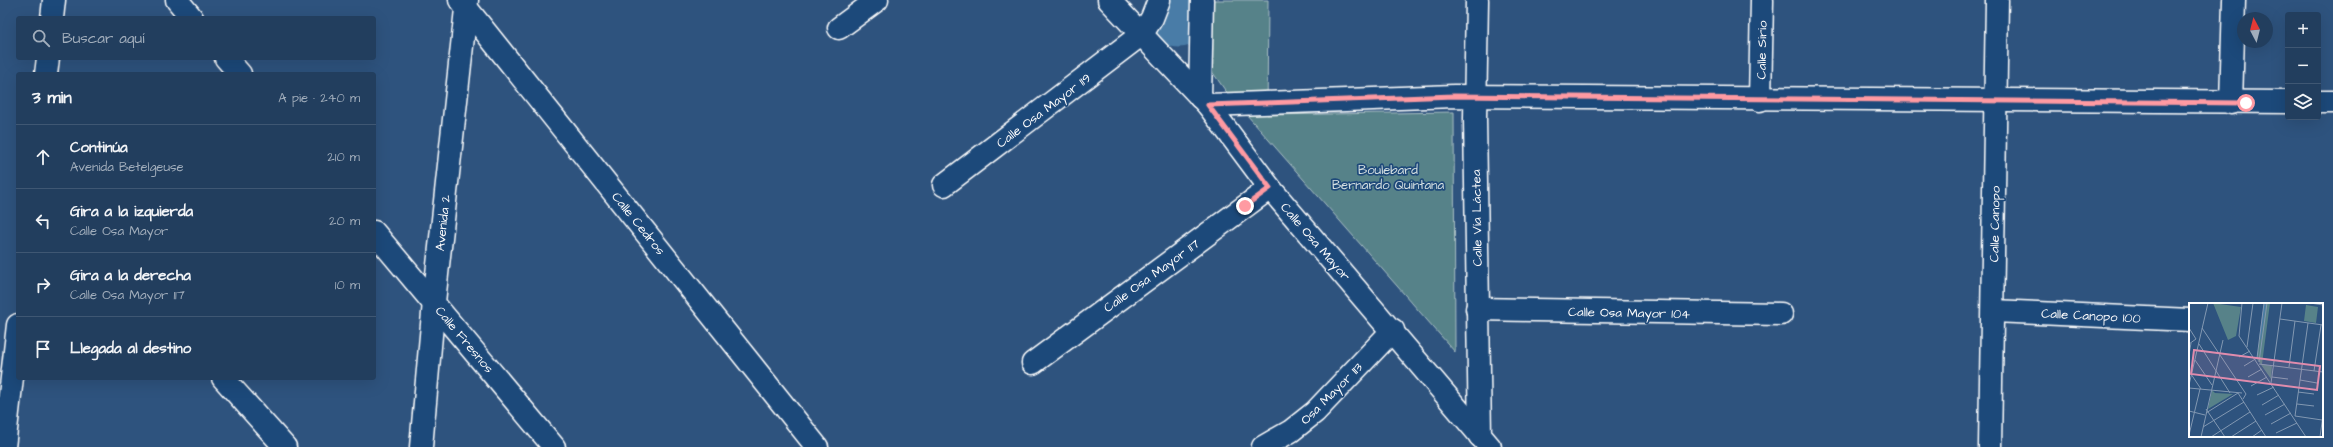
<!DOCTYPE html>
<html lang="es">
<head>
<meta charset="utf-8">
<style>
	body { margin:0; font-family:"Architects Daughter",sans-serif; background:#2e4967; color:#f1f3f6 }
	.controls { position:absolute; right:12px; top:12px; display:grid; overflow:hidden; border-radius:4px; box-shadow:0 4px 16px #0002 }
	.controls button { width:36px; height:36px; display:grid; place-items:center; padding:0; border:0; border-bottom:1px solid #3f5773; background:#223e5e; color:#f1f3f6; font:20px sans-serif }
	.compass { position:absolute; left:2237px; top:12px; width:36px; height:36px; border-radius:50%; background:#223e5e; box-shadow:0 4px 16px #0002; rotate:353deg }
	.stop { position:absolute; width:12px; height:12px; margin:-9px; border:3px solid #ff9aa2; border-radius:50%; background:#fff }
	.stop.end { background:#ff9aa2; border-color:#fff; box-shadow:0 1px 4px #0008 }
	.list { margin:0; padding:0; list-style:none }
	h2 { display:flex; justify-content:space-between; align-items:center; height:52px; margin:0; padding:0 16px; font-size:17px }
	h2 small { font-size:13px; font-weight:400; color:#a2aebc }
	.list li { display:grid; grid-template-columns:26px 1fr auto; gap:12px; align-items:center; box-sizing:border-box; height:64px; padding:0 16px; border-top:1px solid #3f5773 }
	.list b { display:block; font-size:15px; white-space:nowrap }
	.list p { margin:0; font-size:13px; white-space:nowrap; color:#a2aebc }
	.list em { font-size:13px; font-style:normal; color:#a2aebc }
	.icon { flex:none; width:22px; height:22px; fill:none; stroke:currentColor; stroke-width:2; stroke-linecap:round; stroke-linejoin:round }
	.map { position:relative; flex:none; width:2333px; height:447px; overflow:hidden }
	.search { position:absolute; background:#223e5e; box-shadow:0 4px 16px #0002; left:16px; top:16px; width:360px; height:44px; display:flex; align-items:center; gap:10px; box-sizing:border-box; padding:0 14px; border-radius:4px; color:#a2aebc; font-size:15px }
	.panel { position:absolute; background:#223e5e; box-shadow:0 4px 16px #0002; left:16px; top:72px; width:360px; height:308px; border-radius:4px }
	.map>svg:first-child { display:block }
</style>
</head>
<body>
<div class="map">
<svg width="2333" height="447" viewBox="0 0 2333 447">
	<rect width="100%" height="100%" fill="#2e537e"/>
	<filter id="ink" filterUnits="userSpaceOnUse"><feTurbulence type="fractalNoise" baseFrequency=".025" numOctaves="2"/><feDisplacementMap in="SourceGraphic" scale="8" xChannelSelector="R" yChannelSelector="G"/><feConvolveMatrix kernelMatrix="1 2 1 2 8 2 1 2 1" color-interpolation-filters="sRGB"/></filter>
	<g filter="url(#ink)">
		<path fill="#578289" stroke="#abc0c4" d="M1172,0H1268L1267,115L1454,112L1455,352L1225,90L1172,14Z"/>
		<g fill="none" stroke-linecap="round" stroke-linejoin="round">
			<path stroke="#4a7ba7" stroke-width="59" d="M1179,18V0"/>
			<g stroke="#fff" stroke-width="25">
				<g id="minor">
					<path d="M177,0L192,18"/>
					<path d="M460,0L817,447"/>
					<path d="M1109,0L1208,105L1270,188L1490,447"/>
					<path d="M1477,0L1475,119L1480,436"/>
					<path d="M52,18L54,0"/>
					<path d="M839,28L877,0"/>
					<path d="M226,58L240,74"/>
					<path d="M46,74L48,58"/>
					<path d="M1200,97L1202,0"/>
					<path d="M1760,100L1762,0"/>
					<path d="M2318,102H2333"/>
					<path d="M2231,103L2234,0"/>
					<path d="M1208,105L1454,96L2288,102"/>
					<path d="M944,185L1142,34L1152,18L1159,0"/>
					<path d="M374,232L554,447"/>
					<path d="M1477,309L1781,314"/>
					<path d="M1993,311L2190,320"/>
					<path d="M1033,363L1270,188"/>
					<path d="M223,378L285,447"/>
					<path d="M4,447L18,325"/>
					<path d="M421,447L434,302L467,0"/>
					<path d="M1263,447L1291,431L1315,412L1393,330"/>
					<path d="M1990,447L1997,0"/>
				</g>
			</g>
			<use href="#minor" stroke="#1f4a7a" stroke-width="22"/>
		</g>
	</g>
	<g fill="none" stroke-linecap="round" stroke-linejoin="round" filter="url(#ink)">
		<path stroke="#ff9aa2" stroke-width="5" d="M1245,206L1270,188L1208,105L1454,96L2246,103"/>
	</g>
	<g text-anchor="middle" stroke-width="3.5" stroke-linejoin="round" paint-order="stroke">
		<g font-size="13" fill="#fff" stroke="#1f4a7a">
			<text transform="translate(1761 50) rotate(-89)" y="5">Calle Sirio</text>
			<text transform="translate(1043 110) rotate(-37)" y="5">Calle Osa Mayor 119</text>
			<text transform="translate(1476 218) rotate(-91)" y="5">Calle Vía Láctea</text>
			<text transform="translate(442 223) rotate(-84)" y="5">Avenida 2</text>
			<text transform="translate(639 223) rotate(51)" y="5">Calle Cedros</text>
			<text transform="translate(1994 224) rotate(-89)" y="5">Calle Canopo</text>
			<text transform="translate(1316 241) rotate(49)" y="5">Calle Osa Mayor</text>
			<text transform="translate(1151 275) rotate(-36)" y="5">Calle Osa Mayor 117</text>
			<text transform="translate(1629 312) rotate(1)" y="5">Calle Osa Mayor 104</text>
			<text transform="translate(2091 315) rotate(3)" y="5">Calle Canopo 100</text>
			<text transform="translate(465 339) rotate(50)" y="5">Calle Fresnos</text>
			<text transform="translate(1331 393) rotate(-45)" y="5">Osa Mayor 113</text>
		</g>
		<g font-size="13" fill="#d5e0e2" stroke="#1f4a7a">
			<text x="1388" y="174">Boulebard<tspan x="1388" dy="15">Bernardo Quintana</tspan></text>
		</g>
	</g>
	<g transform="translate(2189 303)">
		<rect width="134" height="134" fill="#2e537e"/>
		<path d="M24,0L52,4L47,33L39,37ZM75,0H81L73,61L83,63L82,76L68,56ZM117,2L129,4L127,20L115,18ZM23,87L26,90L44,91L19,106Z" fill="#578289"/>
		<path fill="none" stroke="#4a7ba7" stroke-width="2" d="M71,36L76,0"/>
		<path fill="none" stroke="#8298b2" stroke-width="1" d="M53,0L50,33L117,134M121,0L134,2M91,16L134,22M0,25L7,36L0,41M13,25L57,91L54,96M10,41L41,90M58,44L64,0M0,52L2,40M50,54L61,48M6,57L23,82M70,59L78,0M70,61L134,69M55,63L68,55L75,0M100,64L106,18M125,68L132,22M2,71L12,86M59,74L73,66M83,74L99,76M111,77L128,80M82,80L93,0M0,82L19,0M62,83L78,74M0,85L53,90M109,89L125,91M68,92L85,84M108,101L125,103M73,102L90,92M17,106L36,134M0,108L16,112M17,110L49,90L77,134M76,112L96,101M106,113L119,20M106,113L133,117M82,121L102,110M14,124L55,99M87,130L108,120M0,132L11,86M12,134L34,37M22,134L61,109M42,134L67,118M63,134L73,127M131,134L134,112"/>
		<path fill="#e08cad" fill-opacity="0.15" stroke="#e08cad" stroke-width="2" d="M5,47L131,63L128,87L2,71Z"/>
		<rect width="134" height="134" fill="none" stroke="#fff" stroke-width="2"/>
	</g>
</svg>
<div class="controls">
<button>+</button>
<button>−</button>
<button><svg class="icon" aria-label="layers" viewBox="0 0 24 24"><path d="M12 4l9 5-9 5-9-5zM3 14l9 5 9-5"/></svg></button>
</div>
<svg class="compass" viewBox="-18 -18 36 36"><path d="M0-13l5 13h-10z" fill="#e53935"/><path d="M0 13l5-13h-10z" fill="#a2aebc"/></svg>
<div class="stop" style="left:2246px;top:103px"></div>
<div class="stop end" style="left:1245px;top:206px"></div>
<div class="search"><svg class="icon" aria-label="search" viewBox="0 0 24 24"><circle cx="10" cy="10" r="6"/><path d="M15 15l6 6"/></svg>Buscar aquí</div>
<section class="panel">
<h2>3 min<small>A pie · 240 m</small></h2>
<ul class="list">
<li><svg class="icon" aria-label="ahead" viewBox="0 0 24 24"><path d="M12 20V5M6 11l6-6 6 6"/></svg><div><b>Continúa</b><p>Avenida Betelgeuse</p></div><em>210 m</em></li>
<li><svg class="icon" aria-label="left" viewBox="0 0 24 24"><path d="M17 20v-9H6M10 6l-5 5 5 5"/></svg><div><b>Gira a la izquierda</b><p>Calle Osa Mayor</p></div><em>20 m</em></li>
<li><svg class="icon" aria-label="right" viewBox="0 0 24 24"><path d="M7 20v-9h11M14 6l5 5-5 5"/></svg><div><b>Gira a la derecha</b><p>Calle Osa Mayor 117</p></div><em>10 m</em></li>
<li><svg class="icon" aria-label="arrive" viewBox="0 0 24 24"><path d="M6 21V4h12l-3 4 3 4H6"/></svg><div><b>Llegada al destino</b></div></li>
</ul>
</section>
</div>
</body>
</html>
